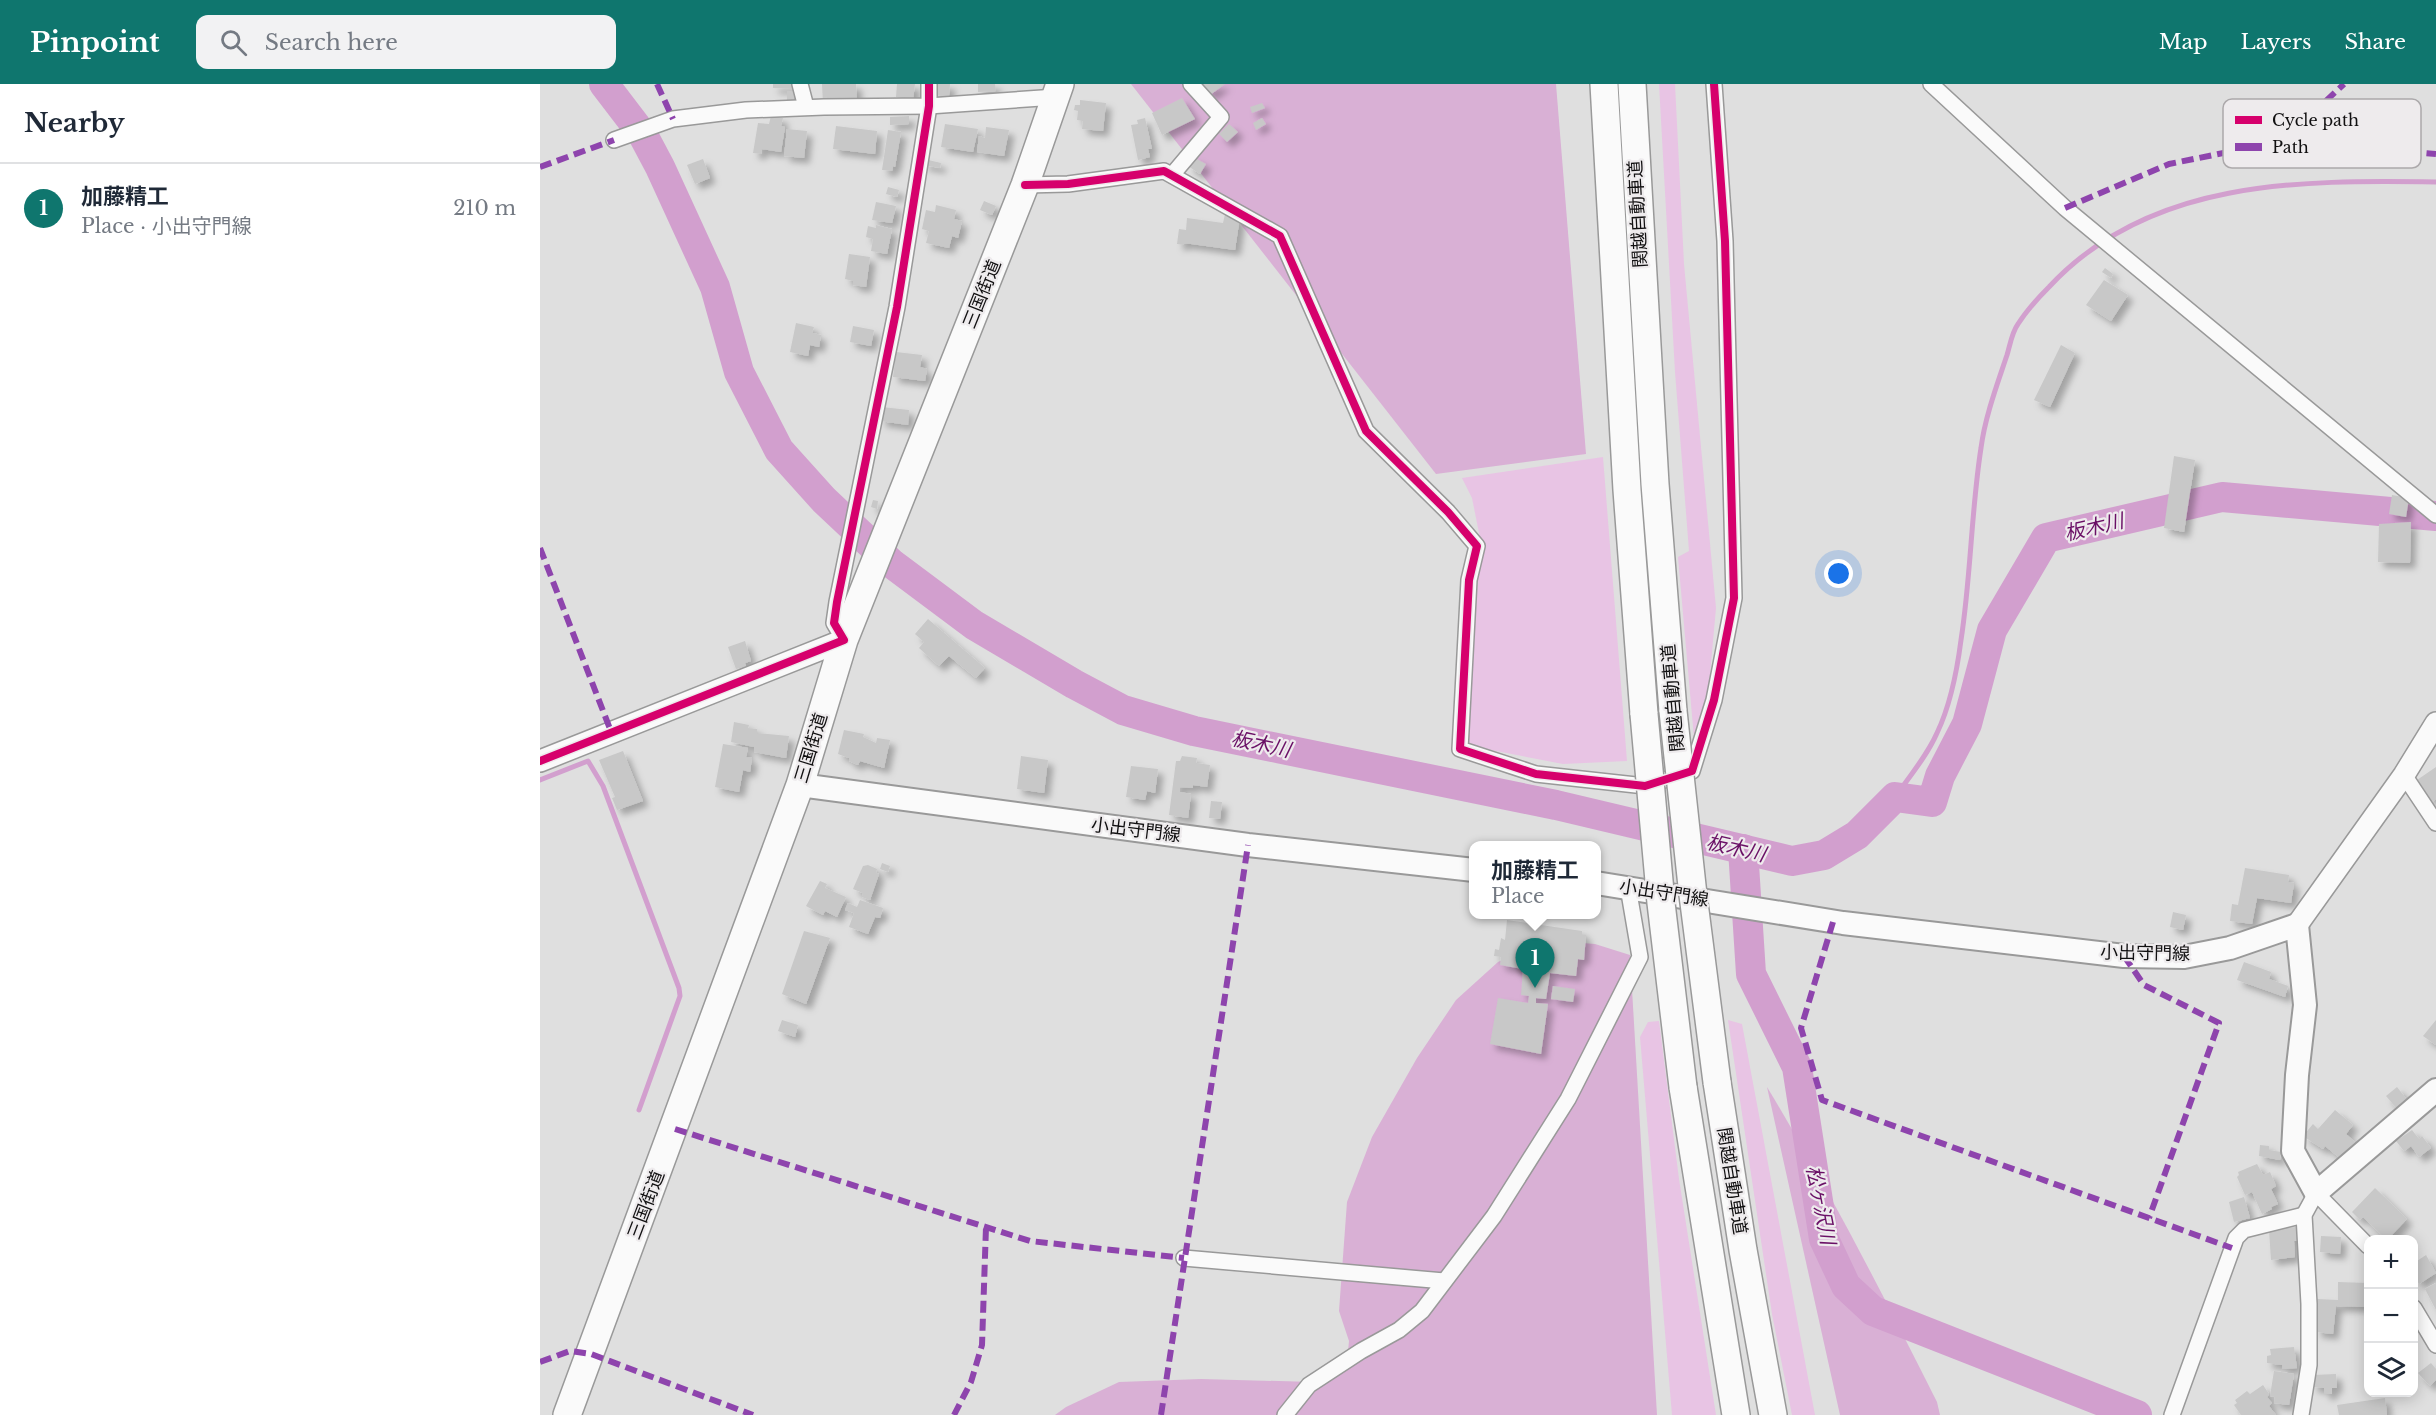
<!DOCTYPE html>
<html lang="en">
<head>
<meta charset="utf-8">
<style>
	body { margin:0; font-family:"Libre Baskerville","Noto Sans JP",serif; background:#f2f2f3; color:#1f2937 }
	.controls { position:absolute; right:18px; bottom:18px; display:grid; overflow:hidden; border-radius:12px; box-shadow:0 3px 15px #0003 }
	.controls button { width:54px; height:54px; display:grid; place-items:center; padding:0; border:0; border-bottom:2px solid #e0e1e3; background:#fff; color:#1f2937; font:30px sans-serif }
	.you { position:absolute; left:1299px; top:490px; width:21px; height:21px; margin:-15px; border:4px solid #fff; border-radius:50%; background:#1a73e8; box-shadow:0 0 0 9px #1a73e833 }
	.badge { display:grid; place-items:center; width:39px; height:39px; border-radius:50%; background:#0f766e; color:#fff; font-size:20px; font-weight:700 }
	.pin { position:absolute; translate:-50% -50px; filter:drop-shadow(0 2px 3px #0008) }
	.pin::after { content:''; position:absolute; top:32px; width:21px; height:18px; background:inherit; clip-path:polygon(0 0,100% 0,50% 100%) }
	.popup { position:absolute; left:929px; top:757px; width:132px; height:78px; box-sizing:border-box; display:grid; place-content:center; border-radius:12px; background:#fff; filter:drop-shadow(0 2px 4px #0005); font-size:20px; white-space:nowrap; color:#747a83 }
	.popup b { font-size:22px; color:#1f2937 }
	.popup::after { content:''; position:absolute; left:50%; top:100%; margin-left:-12px; border:12px solid transparent; border-top-color:#fff }
	.list { margin:0; padding:0; list-style:none }
	h2 { display:flex; justify-content:space-between; align-items:center; height:78px; margin:0; padding:0 24px; font-size:26px }
	h2 small { font-size:20px; font-weight:400; color:#747a83 }
	.list li { display:grid; grid-template-columns:39px 1fr auto; gap:18px; align-items:center; box-sizing:border-box; height:90px; padding:0 24px; border-top:2px solid #e0e1e3 }
	.list b { display:block; font-size:22px; white-space:nowrap }
	.list p { margin:0; font-size:20px; white-space:nowrap; color:#747a83 }
	.list em { font-size:20px; font-style:normal; color:#747a83 }
	.icon { flex:none; width:33px; height:33px; fill:none; stroke:currentColor; stroke-width:2; stroke-linecap:round; stroke-linejoin:round }
	.map { position:relative; flex:none; width:1896px; height:1331px; overflow:hidden }
	header { display:flex; align-items:center; gap:36px; box-sizing:border-box; height:84px; padding:0 30px; background:#0f766e; color:#fff }
	header strong { font-size:28px }
	nav { display:flex; gap:33px; margin-inline-start:auto; font-size:21px }
	.search { width:420px; height:54px; background:#f2f2f3; display:flex; align-items:center; gap:15px; box-sizing:border-box; padding:0 21px; border-radius:12px; color:#747a83; font-size:22px }
	main { display:flex }
	aside { flex:1; background:#fff }
	.map>svg:first-child { display:block }
</style>
</head>
<body>
<header>
<strong>Pinpoint</strong>
<div class="search"><svg class="icon" aria-label="search" viewBox="0 0 24 24"><circle cx="10" cy="10" r="6"/><path d="M15 15l6 6"/></svg>Search here</div>
<nav><a>Map</a><a>Layers</a><a>Share</a></nav>
</header>
<main>
<aside>
<h2>Nearby<small></small></h2>
<ul class="list">
<li><span class="badge">1</span><div><b>加藤精工</b><p>Place · 小出守門線</p></div><em>210 m</em></li>
</ul>
</aside>
<div class="map">
<svg width="1896" height="1331" viewBox="0 0 1896 1331">
	<defs>
		<filter id="shadow"><feDropShadow dx="5.5" dy="5.5" stdDeviation="3" flood-color="#0004"/></filter>
	</defs>
	<rect width="100%" height="100%" fill="#dfdfdf"/>
	<g fill="#e8c4e4">
		<path d="M1119,0H1135L1144,180L1176,524L1166,634L1160,649L1154,654L1138,473L1149,467L1135,288Z"/>
		<path d="M1063,373L1087,677L1023,680L925,661L941,459L932,414L922,394Z"/>
		<path d="M1188,936L1202,940L1275,1331H1252L1232,1230Z"/>
		<path d="M1119,937L1139,1095L1176,1331H1132L1100,953L1108,938Z"/>
	</g>
	<g fill="#d9b0d5">
		<path d="M591,0H1016L1046,370L896,390Z"/>
		<path d="M1006,856L1055,860L1090,871L1117,1331H515L526,1323L579,1298L661,1295L774,1298L807,1278L809,1257L799,1227L807,1118L832,1053L877,974L916,916L958,878Z"/>
		<path d="M1227,1003C1289,1105 1343,1211 1397,1318L1400,1331H1300Z"/>
	</g>
	<g fill="none" stroke-linecap="round" stroke-linejoin="round">
		<g stroke="#d29fce" stroke-width="5">
			<path d="M0,696L48,677L63,702L139,904L140,912L99,1026"/>
			<path d="M1355,713C1369,693 1387,672 1397,649C1411,620 1417,587 1421,556C1431,492 1431,428 1441,364C1445,333 1457,301 1467,271C1470,261 1472,248 1478,240C1487,226 1498,214 1509,203C1609,95 1759,96 1896,98"/>
		</g>
		<g stroke="#d29fce" stroke-width="30">
			<path d="M64,0L103,51L120,83L175,203L199,288L239,366L284,416L351,479L434,541L534,600L583,626L654,647L1016,721L1252,777L1284,771L1317,751L1355,713L1392,718L1400,692L1427,640L1452,546L1506,454L1682,413L1896,432"/>
			<path d="M1203,765L1211,890L1257,983L1284,1155L1306,1202L1333,1227L1597,1331"/>
		</g>
	</g>
	<g fill="#c8c8c8" filter="url(#shadow)">
		<path d="M233,0H254L253,5L233,4Z"/>
		<path d="M282,0H316L317,18L283,20Z"/>
		<path d="M357,0H375L373,15L356,13Z"/>
		<path d="M396,0H410L409,13L395,11Z"/>
		<path d="M438,0H455L456,7L438,8Z"/>
		<path d="M661,0H685L670,11Z"/>
		<rect x="247" y="7" width="7" height="11"/>
		<path d="M642,14L655,35L622,51L612,29Z"/>
		<path d="M540,16L566,19L563,47L542,45L543,37L537,36L538,27L534,26L535,21H540Z"/>
		<path d="M722,19L725,24L712,29L710,23Z"/>
		<path d="M231,32L243,34L241,42L245,43L241,68L222,65L221,70L213,69L218,39L229,40Z"/>
		<path d="M369,32V40L350,41V33Z"/>
		<path d="M605,34L612,65H608L610,73L598,76L591,41L598,40L597,36Z"/>
		<path d="M722,34L726,40L716,46L713,39Z"/>
		<path d="M405,40L438,45L433,68L401,63Z"/>
		<path d="M689,40L698,48L687,58L679,50Z"/>
		<path d="M296,42L337,47L335,70L293,65Z"/>
		<path d="M446,43L469,46L464,72L437,68L439,52L445,54Z"/>
		<path d="M247,45L267,47L264,74L244,72Z"/>
		<path d="M348,46L361,48L355,83L353,82L352,87L342,86Z"/>
		<path d="M653,73L666,80L660,90L648,82Z"/>
		<path d="M163,75L170,94L155,100L147,81Z"/>
		<path d="M384,75L401,79L400,84L383,81Z"/>
		<path d="M348,103L359,106L357,113L346,110Z"/>
		<path d="M444,117L456,122L452,131L440,126Z"/>
		<path d="M336,118L356,122L352,139L332,136Z"/>
		<path d="M396,121L416,126L414,135L422,137L418,154L412,152L409,164L386,159L389,147L382,145L386,126L395,128Z"/>
		<path d="M685,130L700,133L695,166L644,159V161L637,160L639,145L646,146L647,134L683,139Z"/>
		<path d="M336,141L352,145L347,170L331,167L333,155L326,153L328,142L336,144Z"/>
		<path d="M309,170L330,173L326,203L313,201V197L305,195Z"/>
		<path d="M1565,184L1573,190L1571,194L1562,188Z"/>
		<path d="M1564,196L1588,211L1571,237L1546,221Z"/>
		<path d="M256,239L274,243L272,249L281,251L279,263L270,261L268,272L250,268Z"/>
		<path d="M313,242L334,246L331,262L310,258Z"/>
		<path d="M1521,261L1535,269L1510,323L1494,316Z"/>
		<path d="M356,268L382,271L380,283L387,285L385,297L353,293Z"/>
		<path d="M342,323L369,326L368,341L340,337Z"/>
		<path d="M1634,372L1655,376L1644,448L1624,444Z"/>
		<path d="M1852,411L1869,414L1866,433L1849,430Z"/>
		<path d="M333,416L338,417L337,425L331,423Z"/>
		<path d="M1871,438L1870,479L1838,478L1839,440Z"/>
		<path d="M388,535L445,584L436,594L409,572L399,582L379,564L384,558L375,550Z"/>
		<path d="M205,557L211,577L205,579L206,582L196,585L188,563Z"/>
		<path d="M194,638L209,641L208,644L217,645V649L249,652L246,674L214,668V663L191,658Z"/>
		<path d="M304,646L324,650L323,653L336,659L337,654L350,656L344,684L320,677L318,681L309,677V674L298,670Z"/>
		<path d="M183,660L208,664L206,673L212,674L210,688L203,686L199,708L175,703Z"/>
		<path d="M83,667L103,717L77,726L72,714L75,713L59,676Z"/>
		<path d="M481,672L508,676L504,709L477,705Z"/>
		<path d="M642,672L657,674L656,679L670,681L667,703L653,701V704L640,703V708L651,710L648,734L629,731L636,677H640Z"/>
		<path d="M591,682L618,685L615,709L607,707L605,716L586,713Z"/>
		<path d="M1896,683V715L1892,718L1877,696Z"/>
		<path d="M671,717L682,718L680,735L669,734Z"/>
		<path d="M342,779L350,782L348,788L340,785Z"/>
		<path d="M328,781L337,785L336,789L339,790L330,816L322,813L323,809L313,805L323,782Z"/>
		<path d="M1705,784L1749,791L1748,798L1754,799L1751,819L1717,814L1712,840L1690,837L1692,820L1698,821Z"/>
		<path d="M280,797L287,800L285,804L306,813L297,833L285,827L283,831L266,822Z"/>
		<path d="M320,816L343,824L340,834L335,833L328,850L309,843L314,829L305,826L308,819L317,823Z"/>
		<path d="M1633,828L1646,831L1643,846L1630,843Z"/>
		<path d="M967,836L1042,847V851H1046L1044,876L1038,875L1036,892L1010,889L1006,915L996,914V919L1008,920L1001,970L950,960L958,914L988,919L989,912L981,911L983,885L960,881L961,873L954,872L955,865L959,866L961,854L965,856Z"/>
		<path d="M264,847L290,854L266,920L242,910Z"/>
		<path d="M1704,878L1731,888L1729,895L1748,902L1745,913L1697,896Z"/>
		<path d="M1013,902L1035,905L1033,918L1011,915Z"/>
		<path d="M242,936L258,941L255,953L238,947Z"/>
		<path d="M1896,936V961L1883,952Z"/>
		<path d="M1857,1003L1868,1017L1858,1026L1846,1012Z"/>
		<path d="M1795,1026L1813,1041L1806,1050L1815,1058L1801,1075L1785,1062L1783,1065L1763,1052L1773,1040L1778,1045Z"/>
		<path d="M1872,1046L1879,1055L1882,1052L1891,1064L1879,1073L1871,1062L1864,1067L1856,1057Z"/>
		<path d="M1720,1061L1729,1062V1066L1741,1068L1740,1076L1719,1072Z"/>
		<path d="M1717,1080L1723,1091L1730,1088L1736,1102L1731,1105L1738,1120L1731,1123L1732,1125L1722,1130L1712,1108L1705,1111L1697,1093L1699,1091L1698,1088Z"/>
		<path d="M1835,1104L1867,1135L1847,1156L1823,1133L1820,1136L1812,1128Z"/>
		<path d="M1704,1113L1710,1134L1694,1138L1689,1118Z"/>
		<path d="M1756,1143L1757,1157H1754L1755,1173L1731,1176L1729,1146Z"/>
		<path d="M1781,1152L1801,1153L1800,1170L1780,1168Z"/>
		<path d="M1886,1171L1896,1189L1879,1200L1874,1191V1179Z"/>
		<path d="M1798,1198L1828,1199V1223L1796,1222L1793,1250L1776,1248L1777,1215L1798,1216Z"/>
		<path d="M1896,1199V1226L1885,1205Z"/>
		<path d="M1754,1263L1757,1284L1743,1285L1742,1281L1727,1279V1272L1731,1271L1730,1265Z"/>
		<path d="M1891,1279L1896,1285V1296L1890,1302L1878,1289Z"/>
		<path d="M1734,1287L1754,1290L1749,1321L1734,1319L1735,1313L1730,1312Z"/>
		<path d="M1796,1290L1797,1304H1792V1310H1784V1304L1772,1303L1773,1291Z"/>
		<path d="M1723,1301L1729,1310L1727,1313L1732,1319L1729,1322L1736,1331H1701L1694,1321L1697,1319L1695,1316L1707,1307L1710,1310Z"/>
		<path d="M1845,1314L1847,1331H1799L1797,1321Z"/>
	</g>
	<g fill="none" stroke-linecap="round" stroke-linejoin="round">
		<g stroke="#999" stroke-width="18">
			<g id="street">
				<path d="M260,0L266,23"/>
				<path d="M1391,0L1525,124L1896,431"/>
				<path d="M74,56L133,35L206,26L284,23L389,22L516,13"/>
				<path d="M632,91L681,33L651,0"/>
				<path d="M485,101L528,100L624,87L740,152L826,347L908,428L937,462L929,496L920,665L996,690L1105,702L1152,687L1174,616L1194,514L1185,157L1174,0"/>
				<path d="M304,556L294,539L297,518L357,223L389,22V0"/>
				<path d="M1864,691L1896,739"/>
				<path d="M644,1174L904,1197"/>
				<path d="M1874,1224L1896,1261"/>
				<path d="M745,1331L769,1301L821,1267L859,1246L882,1227L954,1132L1028,1015L1100,873L1088,803"/>
				<path d="M1632,1331L1696,1154L1704,1146L1764,1131"/>
				<path d="M1761,1331L1769,1281V1220L1764,1131L1776,1109L1828,1162"/>
			</g>
		</g>
		<g stroke="#999" stroke-width="24">
			<g id="secondary">
				<path d="M0,677L304,556"/>
				<path d="M1757,841L1864,691L1896,639"/>
			</g>
		</g>
		<g stroke="#999" stroke-width="26">
			<g id="primary">
				<path d="M260,701L708,761L934,786"/>
				<path d="M1056,799L1303,839L1584,872L1644,873L1690,864L1757,841L1765,921L1757,991L1753,1067L1776,1109L1896,1006"/>
			</g>
		</g>
		<g stroke="#999" stroke-width="30">
			<g id="highway">
				<path d="M1064,0L1087,406L1104,630"/>
				<path d="M1092,0L1115,400L1133,627"/>
				<path d="M1177,998L1203,1166L1233,1331"/>
				<path d="M1143,1003L1196,1331"/>
				<path d="M27,1331L260,701L304,556L485,101L520,0"/>
			</g>
		</g>
		<use href="#street" stroke="#fafafa" stroke-width="15"/>
		<use href="#secondary" stroke="#fafafa" stroke-width="21"/>
		<use href="#primary" stroke="#fafafa" stroke-width="22"/>
		<use href="#highway" stroke="#fafafa" stroke-width="27"/>
		<g stroke="#999" stroke-width="30" stroke-linecap="butt">
			<g id="highway-bridge">
				<path d="M1133,627L1153,811L1177,998"/>
				<path d="M1104,630L1121,819L1143,1003"/>
			</g>
		</g>
		<use href="#highway-bridge" stroke="#fafafa" stroke-width="27"/>
		<g stroke="#8e44ad" stroke-width="6" stroke-dasharray="12 6" stroke-linecap="butt">
			<path d="M117,0L133,35"/>
			<path d="M1743,57L1896,70"/>
			<path d="M0,83L74,56"/>
			<path d="M1525,124L1629,80L1743,57L1804,0"/>
			<path d="M0,464L72,650"/>
			<path d="M1293,838L1261,944L1282,1016L1692,1164"/>
			<path d="M1584,872L1604,901L1679,939L1609,1134"/>
			<path d="M135,1045L490,1157L644,1174"/>
			<path d="M0,1278L30,1267L51,1270L213,1331"/>
			<path d="M414,1331L431,1298L442,1261L446,1143"/>
			<path d="M621,1331L708,761"/>
		</g>
		<g stroke="#eeebed" stroke-width="11">
			<g id="cycleway">
				<path d="M485,101L528,100L624,87L740,152L826,347L908,428L937,462L929,496L920,665L996,690L1105,702L1152,687L1174,616L1194,514L1185,157L1174,0"/>
				<path d="M0,677L304,556L294,539L297,518L357,223L389,22V0"/>
			</g>
		</g>
		<use href="#cycleway" stroke="#d6006c" stroke-width="8"/>
	</g>
	<g text-anchor="middle" stroke-width="4.5" stroke-linejoin="round" paint-order="stroke">
		<g font-size="18" fill="#111011" stroke="#eeebed">
			<text transform="translate(1098 130) rotate(-93)" y="6">関越自動車道</text>
			<text transform="translate(442 210) rotate(-68)" y="6">三国街道</text>
			<text transform="translate(1133 614) rotate(-95)" y="6">関越自動車道</text>
			<text transform="translate(271 664) rotate(-73)" y="6">三国街道</text>
			<text transform="translate(596 746) rotate(7)" y="6">小出守門線</text>
			<text transform="translate(1124 809) rotate(9)" y="6">小出守門線</text>
			<text transform="translate(1605 869) rotate(1)" y="6">小出守門線</text>
			<text transform="translate(1192 1097) rotate(81)" y="6">関越自動車道</text>
			<text transform="translate(106 1121) rotate(-69)" y="6">三国街道</text>
		</g>
		<g font-size="20" font-style="italic" fill="#6a1066" stroke="#eeebed">
			<text transform="translate(1554 443) rotate(-13)" y="7">板木川</text>
			<text transform="translate(721 660) rotate(12)" y="7">板木川</text>
			<text transform="translate(1196 764) rotate(13)" y="7">板木川</text>
			<text transform="translate(1281 1121) rotate(79)" y="7">松ヶ沢川</text>
		</g>
	</g>
	<rect x="1683" y="15" width="198" height="69" rx="9" fill="#eeebed" stroke="#aca9ab" stroke-width="1.5"/>
	<rect x="1695" y="32" width="27" height="8" fill="#d6006c"/>
	<rect x="1695" y="59" width="27" height="8" fill="#8e44ad"/>
	<g font-size="16" fill="#111011">
		<text x="1732" y="42">Cycle path</text>
		<text x="1732" y="69">Path</text>
	</g>
</svg>
<div class="controls">
<button>+</button>
<button>−</button>
<button><svg class="icon" aria-label="layers" viewBox="0 0 24 24"><path d="M12 4l9 5-9 5-9-5zM3 14l9 5 9-5"/></svg></button>
</div>
<div class="you"></div>
<div class="pin badge" style="left:995px;top:904px">1</div>
<div class="popup"><b>加藤精工</b>Place</div>
</div>
</main>
</body>
</html>
